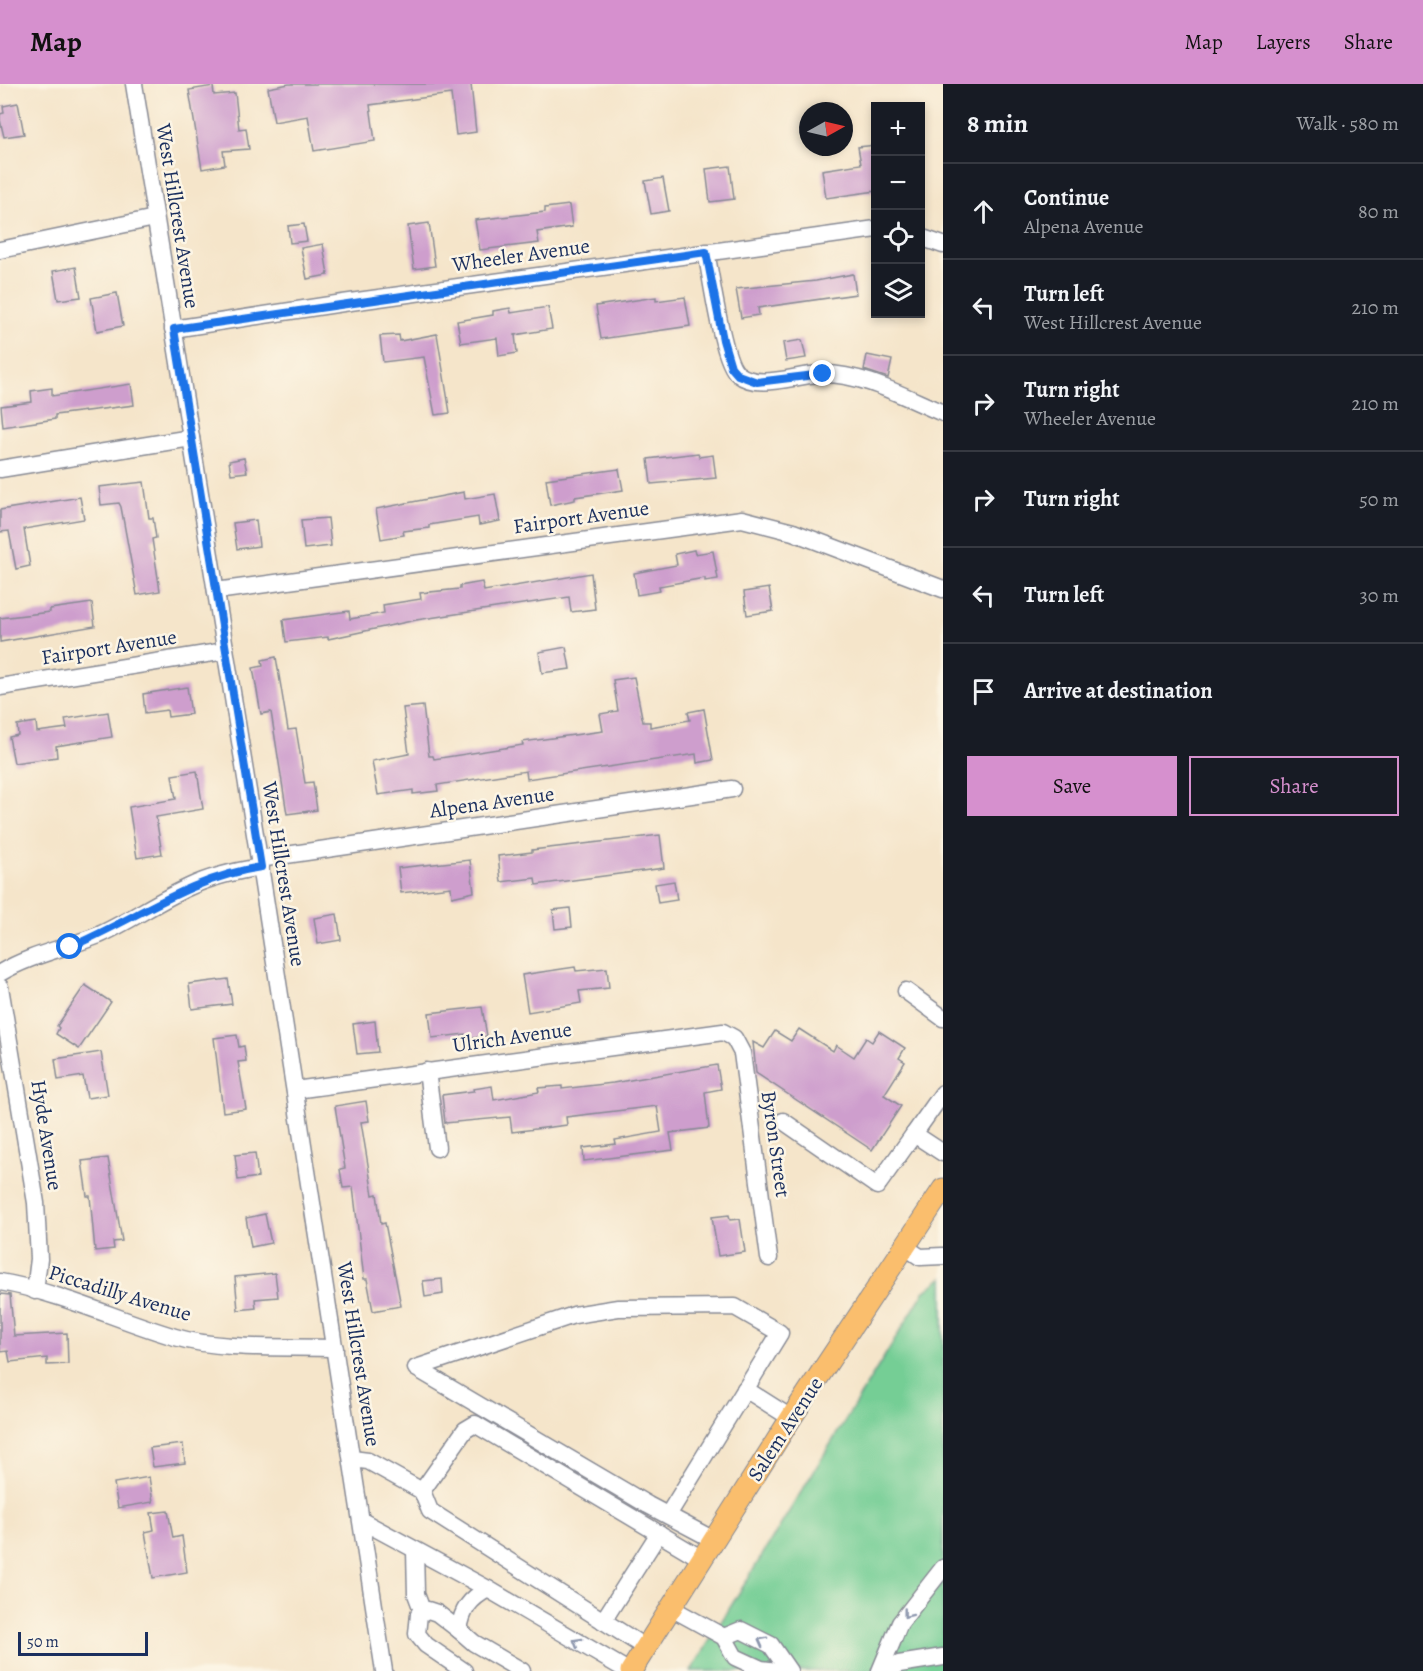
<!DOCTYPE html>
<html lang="en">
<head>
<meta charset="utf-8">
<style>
	body { margin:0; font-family:Alegreya,serif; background:#242831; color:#f1f3f6 }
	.controls { position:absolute; right:18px; top:18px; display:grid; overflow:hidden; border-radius:0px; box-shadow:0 3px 9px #0003 }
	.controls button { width:54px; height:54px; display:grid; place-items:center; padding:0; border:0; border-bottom:2px solid #363941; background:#171b24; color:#f1f3f6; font:30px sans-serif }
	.compass { position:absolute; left:799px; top:18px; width:54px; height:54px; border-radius:50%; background:#171b24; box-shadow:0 3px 9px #0003; rotate:82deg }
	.scale { position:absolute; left:18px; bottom:15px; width:130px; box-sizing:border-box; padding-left:6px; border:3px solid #1b2f5e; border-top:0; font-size:16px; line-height:21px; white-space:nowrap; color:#1b2f5e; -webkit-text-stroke:4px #fcf5e5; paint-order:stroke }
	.stop { position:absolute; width:18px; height:18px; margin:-14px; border:4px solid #1a73e8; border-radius:50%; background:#fff }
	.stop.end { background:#1a73e8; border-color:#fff; box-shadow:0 2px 6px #0008 }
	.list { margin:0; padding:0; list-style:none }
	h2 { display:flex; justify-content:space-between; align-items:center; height:78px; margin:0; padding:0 24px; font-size:26px }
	h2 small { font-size:20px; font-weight:400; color:#9ea1a6 }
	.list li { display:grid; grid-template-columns:39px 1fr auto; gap:18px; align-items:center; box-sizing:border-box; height:96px; padding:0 24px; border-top:2px solid #363941 }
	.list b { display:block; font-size:22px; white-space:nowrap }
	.list p { margin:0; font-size:20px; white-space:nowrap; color:#9ea1a6 }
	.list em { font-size:20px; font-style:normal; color:#9ea1a6 }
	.actions { display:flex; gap:12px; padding:18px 24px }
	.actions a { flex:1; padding:14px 0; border:2px solid #d690ce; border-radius:0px; text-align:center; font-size:21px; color:#d690ce }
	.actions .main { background:#d690ce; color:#111 }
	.icon { flex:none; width:33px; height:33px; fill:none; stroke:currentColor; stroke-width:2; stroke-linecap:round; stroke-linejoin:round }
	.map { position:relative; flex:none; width:943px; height:1587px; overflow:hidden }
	header { display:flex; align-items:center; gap:36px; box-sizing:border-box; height:84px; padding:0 30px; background:#d690ce; color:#111 }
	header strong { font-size:28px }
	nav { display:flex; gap:33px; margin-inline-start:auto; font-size:21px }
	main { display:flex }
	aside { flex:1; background:#171b24 }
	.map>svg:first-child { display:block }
</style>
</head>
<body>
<header>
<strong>Map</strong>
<nav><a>Map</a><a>Layers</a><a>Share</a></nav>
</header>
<main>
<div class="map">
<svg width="943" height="1587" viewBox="0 0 943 1587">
	<rect width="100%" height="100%" fill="#fcf5e5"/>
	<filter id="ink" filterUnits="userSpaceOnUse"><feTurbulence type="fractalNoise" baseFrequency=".0167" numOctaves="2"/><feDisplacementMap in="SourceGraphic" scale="12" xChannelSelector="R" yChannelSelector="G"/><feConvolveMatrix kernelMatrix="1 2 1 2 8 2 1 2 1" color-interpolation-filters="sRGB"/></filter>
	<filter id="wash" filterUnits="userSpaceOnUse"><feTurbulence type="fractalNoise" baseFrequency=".008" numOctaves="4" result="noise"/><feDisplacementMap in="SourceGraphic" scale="24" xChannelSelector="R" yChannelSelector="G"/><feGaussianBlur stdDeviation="1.35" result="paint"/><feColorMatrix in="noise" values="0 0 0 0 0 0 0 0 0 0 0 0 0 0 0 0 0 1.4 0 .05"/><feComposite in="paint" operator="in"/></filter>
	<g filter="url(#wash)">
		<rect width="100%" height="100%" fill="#f5e5ca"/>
		<path fill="#75ce95" stroke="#487e7a" stroke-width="1.5" d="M943,1193V1587H691L924,1208Z"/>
		<g id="blocks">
			<g fill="#ce9ecd">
				<path d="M289,0H471L476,48L456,51L451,10L370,21L375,57L314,67L308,32L274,38L268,4Z"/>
				<path d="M213,2L214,11L235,9L239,45L246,44L249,65L223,67L225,81L202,85L189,6Z"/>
				<path d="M18,19L24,50L4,53L0,36V30L4,29L3,22Z"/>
				<path d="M876,61V107L826,114L822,86L861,80L858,63Z"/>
				<path d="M730,82L734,115L710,118L706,85Z"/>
				<path d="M663,94L669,127L651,130L645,97Z"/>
				<path d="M569,121L572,143L537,148L539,159L480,166L475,136L545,128V124Z"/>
				<path d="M429,139L435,182L414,185L408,142Z"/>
				<path d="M304,140L307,157L290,159L288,142Z"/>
				<path d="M323,160L328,191L307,195L301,164Z"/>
				<path d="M76,183L81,213L58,216L53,187Z"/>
				<path d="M853,190L856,210L758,224L759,231L741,234L736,205L816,197Z"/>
				<path d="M117,209L123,242L97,247L91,214Z"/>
				<path d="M656,213V217L685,213L690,242L601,255L596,222Z"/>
				<path d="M548,223L552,245L515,251L517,269L499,272L497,254L461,259L457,237L493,231V227L510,224L511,229Z"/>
				<path d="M437,250L450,329L435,331L424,273L383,278L380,252L399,251L400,257Z"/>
				<path d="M802,256L806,274L786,277L783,259Z"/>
				<path d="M867,271L892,276L888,294L864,286Z"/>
				<path d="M131,300L134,321L55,331V335L3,343L1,322L32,318L31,307L52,304V312Z"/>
				<path d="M698,369L699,373L713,371L716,394L651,400L648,375Z"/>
				<path d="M244,374L247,388L231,390L229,377Z"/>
				<path d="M619,385L623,406L575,413V416L550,421L546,395Z"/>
				<path d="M144,398L149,434H153L156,454L152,455L160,507L137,511L121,423L119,419L101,421L99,403Z"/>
				<path d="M464,408L465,415L495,410L500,437L479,441L478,433L429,441V444L403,447L404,451L381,455L376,425Z"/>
				<path d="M80,413L84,435L24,445L30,482L16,485L9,447L0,448V426Z"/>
				<path d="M328,434L331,462L304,465L301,436Z"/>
				<path d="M256,436L259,462L237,465L233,439Z"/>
				<path d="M694,466L695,470L713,467L718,495L705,497V494L659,502L660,507L637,511L634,489L677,481L675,470Z"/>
				<path d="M591,489L595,525L571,528L569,513L416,536L328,555V553L286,558L283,536L349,527L350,535L384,529L383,521L421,515L420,509L460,505V502L482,498L484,507Z"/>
				<path d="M769,504L773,527L747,531L744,508Z"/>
				<path d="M92,519L95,542L0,558V534L50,528V525Z"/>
				<path d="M566,563L570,585L542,589L539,568Z"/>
				<path d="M276,573L288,646L296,645L305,699L313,698L317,726L287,730L271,628L261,630L253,584L263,582L262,576Z"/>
				<path d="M634,593L643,638H650V643L690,636L688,628L704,625L713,676L697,679L696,670L527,695L526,687L437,701L438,707L413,710V706L378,711L372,677L409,670L403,624L423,622L429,672H433L434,675L523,661L522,658L603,647L600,630L618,627L613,596Z"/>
				<path d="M187,603L191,630L168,633L167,626L145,629L143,610Z"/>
				<path d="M108,628L112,653L56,662L57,673L14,679L9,653L18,651L17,641L36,638L37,648L67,644L65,635Z"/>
				<path d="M197,687L203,725L156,733L162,770L137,774L129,723L176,715L172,691Z"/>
				<path d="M660,751L664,784L536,801L535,794L501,798L498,772L532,768V766Z"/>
				<path d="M470,776L474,808L452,813L451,803L401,809L398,784Z"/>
				<path d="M674,797L677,816L658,819L655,800Z"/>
				<path d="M570,824L572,843L555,845L553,826Z"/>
				<path d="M337,830L341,856L318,860L314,834Z"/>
				<path d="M575,883L576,887L607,884L609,904L579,907L581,919L528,928L522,891Z"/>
				<path d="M228,895L232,920L192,925L189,900Z"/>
				<path d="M85,901L111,918L79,965L56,950L59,944L57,942Z"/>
				<path d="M482,923L487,952L466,955L465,950L432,954L429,929Z"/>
				<path d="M375,937L378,968L357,970L353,940Z"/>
				<path d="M799,945L833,967L836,961L854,973L866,954L872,958L879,947L905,964L899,974L905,978L884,1011L901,1022L872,1066L756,989L753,958L764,964L775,947L791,957Z"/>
				<path d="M237,951L239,963L244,962L246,977L238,978L246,1025L223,1028L214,954Z"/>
				<path d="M101,968L108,1011L87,1014L83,992L58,996L55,975Z"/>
				<path d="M717,981L721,1005L705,1008L709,1044L670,1049L673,1066L584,1077L583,1064L616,1060L615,1056L661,1048L657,1022L566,1033L567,1041L512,1048L510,1033L445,1039L442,1011L474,1007L473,1005L492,1002L494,1016L539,1008L538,1004L562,1002V1005L613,999Z"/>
				<path d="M366,1017L369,1037L361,1038L373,1111L377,1110L381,1140L385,1139L401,1222L373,1227L367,1195H364L353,1103L343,1104L340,1085L345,1084L335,1022Z"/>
				<path d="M255,1069L258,1093L238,1096L235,1071Z"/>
				<path d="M108,1074L122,1157L113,1158L114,1165L95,1167L90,1112H87L82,1077Z"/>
				<path d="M265,1130L271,1159L251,1163L246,1134Z"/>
				<path d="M729,1131L730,1136L740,1135L745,1168L718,1172L712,1133Z"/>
				<path d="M275,1189L278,1213L255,1215L256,1224L238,1226L235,1193Z"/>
				<path d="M442,1195L443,1210L425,1213L423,1197Z"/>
				<path d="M0,1210L10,1211L14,1252L67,1249L68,1280L47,1281V1274L10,1278L8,1267L0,1268Z"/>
				<path d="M183,1360L185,1379L153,1383L150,1364Z"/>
				<path d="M149,1393L153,1418L118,1424L114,1399Z"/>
				<path d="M168,1427L173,1454L182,1452L187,1488L153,1494L145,1448L154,1446L151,1429Z"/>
			</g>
		</g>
	</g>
	<g filter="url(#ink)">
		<use href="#blocks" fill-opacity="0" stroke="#888a94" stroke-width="1.5"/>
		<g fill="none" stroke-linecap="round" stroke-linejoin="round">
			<g stroke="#888a94" stroke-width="19">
				<g id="minor">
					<path d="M134,0L259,775L384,1587"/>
					<path d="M920,153L943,161"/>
					<path d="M0,166L155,134"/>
					<path d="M706,168C711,190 722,278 738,290C759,307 797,290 822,290C863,289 906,314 943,329"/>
					<path d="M173,245L343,219L876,145"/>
					<path d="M0,385L191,354"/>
					<path d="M216,507L742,435L793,448L943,505"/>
					<path d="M0,603L225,567"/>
					<path d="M259,775L732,705"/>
					<path d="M0,889C30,871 66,864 99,851C130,837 158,817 189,803C212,792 236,787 261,783"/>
					<path d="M0,903L36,1119L39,1175L35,1207"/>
					<path d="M906,907L943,934"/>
					<path d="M427,987L437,1064"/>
					<path d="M295,1006L723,948L734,954L742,969L769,1174"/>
					<path d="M783,1037L877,1102L914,1050L943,1069"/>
					<path d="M914,1050L943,1009"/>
					<path d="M904,1162L920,1173L943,1172"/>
					<path d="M0,1198C60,1208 117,1236 175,1253C222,1267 286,1262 335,1264"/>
					<path d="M745,1305L791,1334"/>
					<path d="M352,1375L368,1377L422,1407"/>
					<path d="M668,1431L780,1249L735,1223L618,1224L574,1231L416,1284L648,1421L714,1456"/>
					<path d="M362,1437L488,1505"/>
					<path d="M415,1466L416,1510L422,1526"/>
					<path d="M671,1524L724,1553L735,1573L761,1585L777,1587"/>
					<path d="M603,1537L659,1449"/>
					<path d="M459,1546L437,1529L428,1526L419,1530L417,1550L426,1561L464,1587"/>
					<path d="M724,1553L741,1546L771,1561L789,1587"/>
					<path d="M646,1564L430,1427L422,1407L465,1346L475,1340L702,1475"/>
					<path d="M522,1587L474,1559L459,1546C462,1526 469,1515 488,1505L628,1587"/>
					<path d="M880,1587L900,1539L943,1484"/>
					<path d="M889,1587L899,1580L943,1573"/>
				</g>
			</g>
			<g stroke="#888a94" stroke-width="23">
				<path id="major" d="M631,1587L791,1334L943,1105"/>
			</g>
			<use href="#minor" stroke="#fff" stroke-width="16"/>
			<use href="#major" stroke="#fabe6d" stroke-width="21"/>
		</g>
		<defs><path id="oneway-chevron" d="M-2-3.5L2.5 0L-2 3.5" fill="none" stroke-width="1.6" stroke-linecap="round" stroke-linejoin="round" transform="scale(1.5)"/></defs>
		<g stroke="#8d97ae">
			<use href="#oneway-chevron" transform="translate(907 1530) rotate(128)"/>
			<use href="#oneway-chevron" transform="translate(762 1557) rotate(-152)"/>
			<use href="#oneway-chevron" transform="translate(577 1558) rotate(-150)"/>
		</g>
	</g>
	<g fill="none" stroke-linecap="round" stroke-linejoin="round" filter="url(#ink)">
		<path stroke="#1a73e8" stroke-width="8" d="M70,863C136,835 189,794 261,783L174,245L706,168L723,256L731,283L738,291L757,298L823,290"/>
	</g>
	<g text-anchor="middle" stroke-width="5" stroke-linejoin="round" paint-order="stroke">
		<g font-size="21" fill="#1b2f5e" stroke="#fcf5e5">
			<text transform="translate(178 132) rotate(81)" y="7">West Hillcrest Avenue</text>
			<text transform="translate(521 171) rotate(-8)" y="7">Wheeler Avenue</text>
			<text transform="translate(581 433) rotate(-8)" y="7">Fairport Avenue</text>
			<text transform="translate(109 563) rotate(-9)" y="7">Fairport Avenue</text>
			<text transform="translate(492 718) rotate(-8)" y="7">Alpena Avenue</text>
			<text transform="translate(284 790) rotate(81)" y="7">West Hillcrest Avenue</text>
			<text transform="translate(512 953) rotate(-8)" y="7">Ulrich Avenue</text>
			<text transform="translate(47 1051) rotate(81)" y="7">Hyde Avenue</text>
			<text transform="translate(776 1060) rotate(82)" y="7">Byron Street</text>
			<text transform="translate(120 1209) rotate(17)" y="7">Piccadilly Avenue</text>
			<text transform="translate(359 1270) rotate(81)" y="7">West Hillcrest Avenue</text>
			<text transform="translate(785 1345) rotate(-57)" y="7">Salem Avenue</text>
		</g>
	</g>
</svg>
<div class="controls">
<button>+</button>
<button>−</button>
<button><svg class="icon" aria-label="locate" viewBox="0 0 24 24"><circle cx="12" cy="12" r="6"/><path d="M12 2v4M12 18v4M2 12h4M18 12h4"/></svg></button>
<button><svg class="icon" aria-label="layers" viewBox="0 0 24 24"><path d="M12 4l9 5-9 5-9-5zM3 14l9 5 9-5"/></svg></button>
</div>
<svg class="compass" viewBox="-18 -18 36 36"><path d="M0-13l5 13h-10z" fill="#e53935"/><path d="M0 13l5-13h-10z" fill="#9ea1a6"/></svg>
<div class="scale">50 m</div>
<div class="stop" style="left:70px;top:863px"></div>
<div class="stop end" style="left:823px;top:290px"></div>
</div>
<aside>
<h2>8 min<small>Walk · 580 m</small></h2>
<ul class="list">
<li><svg class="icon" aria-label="ahead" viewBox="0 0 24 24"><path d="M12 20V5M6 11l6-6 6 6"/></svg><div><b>Continue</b><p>Alpena Avenue</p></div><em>80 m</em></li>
<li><svg class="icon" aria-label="left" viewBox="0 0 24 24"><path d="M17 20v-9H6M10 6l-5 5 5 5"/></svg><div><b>Turn left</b><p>West Hillcrest Avenue</p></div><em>210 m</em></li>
<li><svg class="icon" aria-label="right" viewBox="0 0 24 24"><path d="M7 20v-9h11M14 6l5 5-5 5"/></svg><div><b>Turn right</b><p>Wheeler Avenue</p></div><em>210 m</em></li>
<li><svg class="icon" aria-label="right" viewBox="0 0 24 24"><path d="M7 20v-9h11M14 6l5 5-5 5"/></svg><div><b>Turn right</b></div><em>50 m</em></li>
<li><svg class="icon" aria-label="left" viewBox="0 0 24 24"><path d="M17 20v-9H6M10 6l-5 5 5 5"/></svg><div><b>Turn left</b></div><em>30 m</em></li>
<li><svg class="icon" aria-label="arrive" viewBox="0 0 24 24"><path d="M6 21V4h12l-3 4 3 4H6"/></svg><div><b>Arrive at destination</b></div></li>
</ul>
<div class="actions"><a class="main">Save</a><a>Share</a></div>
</aside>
</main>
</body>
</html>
